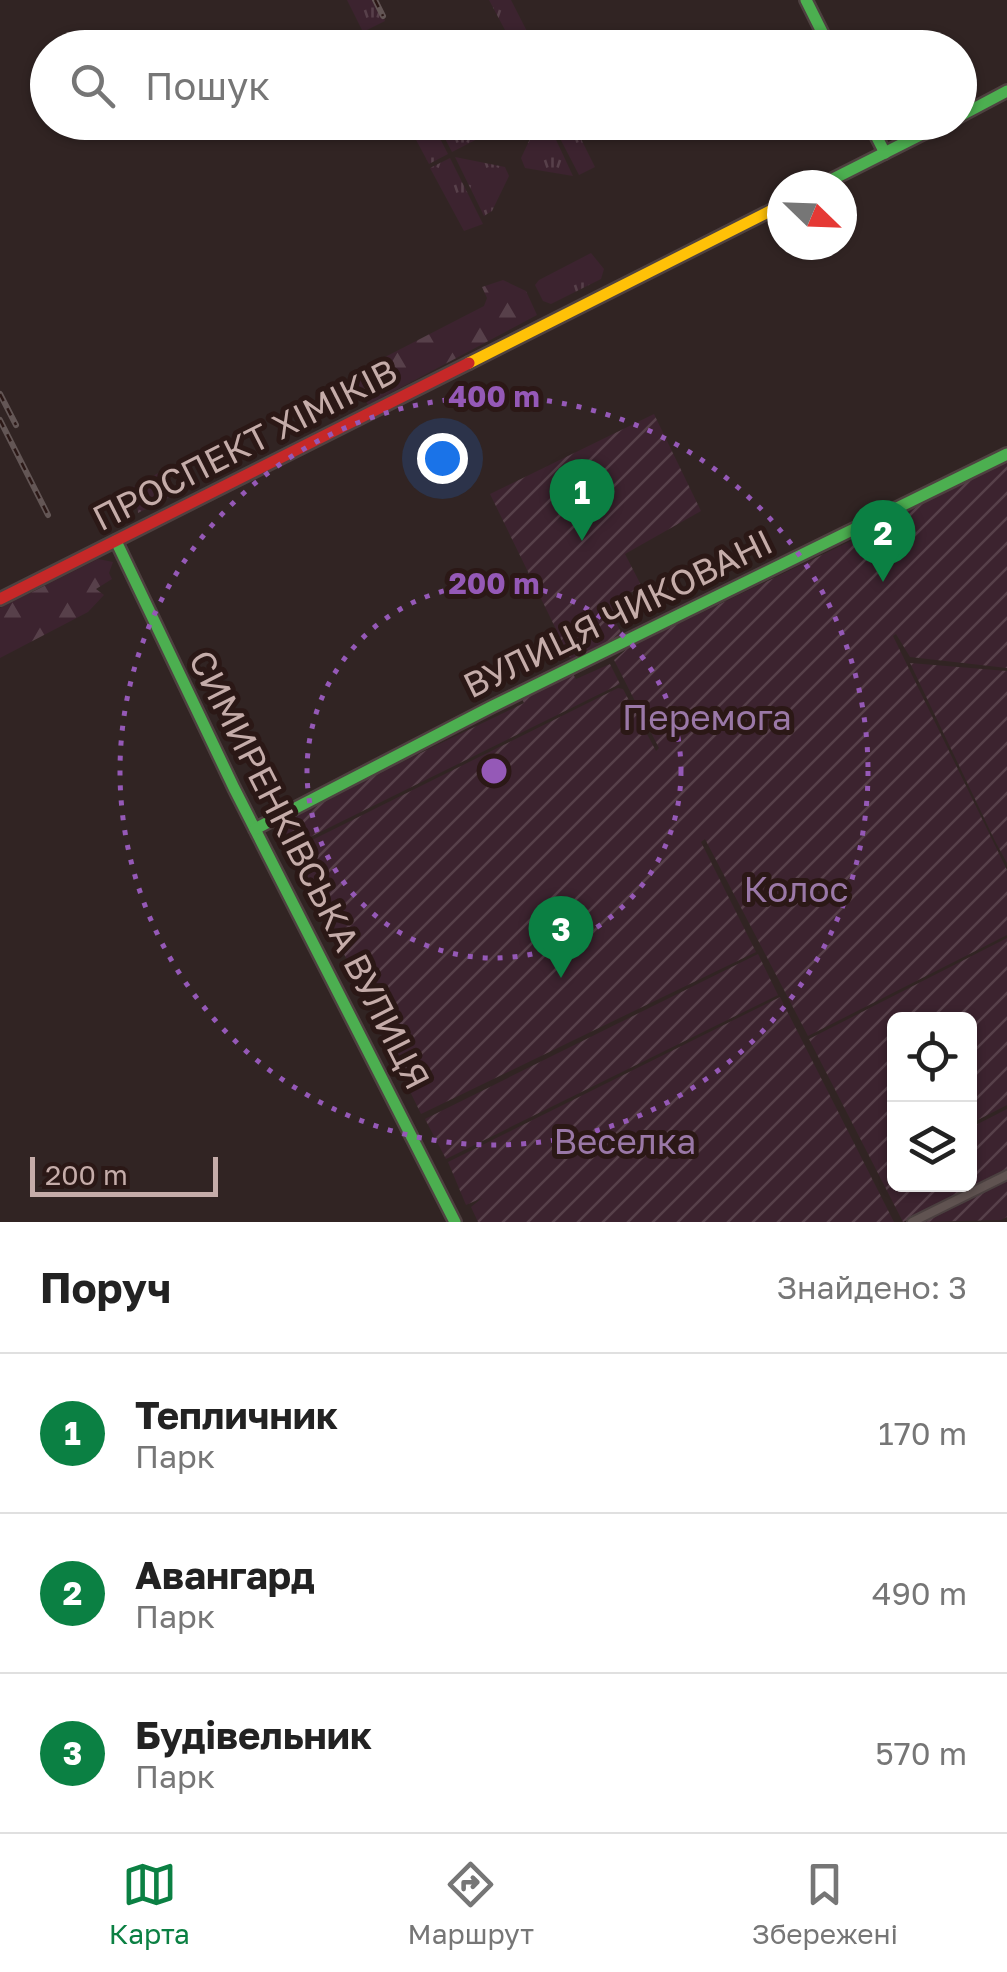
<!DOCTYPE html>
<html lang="uk">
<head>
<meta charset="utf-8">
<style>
	body { margin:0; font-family:"Golos Text",sans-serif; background:#f6f6f6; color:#222 }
	.controls { position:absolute; right:30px; bottom:30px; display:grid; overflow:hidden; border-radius:15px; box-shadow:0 2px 8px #0004 }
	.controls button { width:90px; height:90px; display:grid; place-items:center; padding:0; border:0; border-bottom:2px solid #e0e0e0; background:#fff; color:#222; font:50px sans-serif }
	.compass { position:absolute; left:767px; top:170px; width:90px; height:90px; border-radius:50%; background:#fff; box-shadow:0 2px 8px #0004; rotate:113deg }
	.scale { position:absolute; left:30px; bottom:25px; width:188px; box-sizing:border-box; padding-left:10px; border:5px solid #c5aca9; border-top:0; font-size:28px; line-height:35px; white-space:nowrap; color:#c5aca9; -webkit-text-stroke:8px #2b1816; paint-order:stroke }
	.you { position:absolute; left:442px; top:458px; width:35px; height:35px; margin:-25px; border:8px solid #fff; border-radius:50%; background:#1a73e8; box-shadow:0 0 0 15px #1a73e833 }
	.badge { display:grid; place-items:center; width:65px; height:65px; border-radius:50%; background:#0b8043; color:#fff; font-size:32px; font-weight:700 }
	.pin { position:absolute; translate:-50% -82px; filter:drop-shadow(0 2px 5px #0008) }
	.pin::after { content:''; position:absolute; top:52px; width:35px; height:30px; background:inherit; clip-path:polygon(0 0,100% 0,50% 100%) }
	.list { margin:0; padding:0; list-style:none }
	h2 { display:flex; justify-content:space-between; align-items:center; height:130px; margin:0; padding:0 40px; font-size:42px }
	h2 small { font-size:32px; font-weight:400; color:#767676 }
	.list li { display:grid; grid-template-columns:65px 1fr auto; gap:30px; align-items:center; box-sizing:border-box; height:160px; padding:0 40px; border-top:2px solid #e0e0e0 }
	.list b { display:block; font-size:38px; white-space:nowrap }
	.list p { margin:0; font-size:32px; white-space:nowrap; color:#767676 }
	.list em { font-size:32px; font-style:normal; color:#767676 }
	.icon { flex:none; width:55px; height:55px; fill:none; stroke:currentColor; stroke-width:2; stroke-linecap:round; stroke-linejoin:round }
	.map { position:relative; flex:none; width:1007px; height:1222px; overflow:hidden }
	.search { position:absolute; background:#fff; box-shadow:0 2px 8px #0004; left:30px; right:30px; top:30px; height:110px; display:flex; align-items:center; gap:25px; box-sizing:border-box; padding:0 35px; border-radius:55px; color:#767676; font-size:38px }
	.sheet { height:610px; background:#fff }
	nav { display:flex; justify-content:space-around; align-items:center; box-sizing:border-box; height:140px; border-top:2px solid #e0e0e0; background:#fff; font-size:28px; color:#767676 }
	nav a { display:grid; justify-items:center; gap:5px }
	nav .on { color:#0b8043 }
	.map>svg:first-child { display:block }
</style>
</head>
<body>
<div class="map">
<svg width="1007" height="1222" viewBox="0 0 1007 1222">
	<defs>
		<pattern id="grass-tufts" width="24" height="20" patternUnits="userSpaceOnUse" patternTransform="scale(2.5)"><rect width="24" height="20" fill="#3c232f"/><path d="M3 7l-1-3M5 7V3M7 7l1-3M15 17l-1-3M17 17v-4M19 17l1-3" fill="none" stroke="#57404a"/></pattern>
		<pattern id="forest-firs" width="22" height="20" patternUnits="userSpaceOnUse" patternTransform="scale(2.5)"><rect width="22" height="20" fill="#3c232f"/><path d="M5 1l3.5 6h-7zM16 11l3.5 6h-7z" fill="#57404a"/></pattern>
		<pattern id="garden-furrows" width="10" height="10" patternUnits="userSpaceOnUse" patternTransform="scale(2.5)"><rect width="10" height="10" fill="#3c232f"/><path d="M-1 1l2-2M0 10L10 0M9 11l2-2" fill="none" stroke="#57404a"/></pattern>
	</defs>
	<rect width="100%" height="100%" fill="#312423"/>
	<g fill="url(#grass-tufts)">
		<path d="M347,0H376L385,21L363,32Z"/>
		<path d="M489,0H511L535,47H514Z"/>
		<path d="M538,122L550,127L573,176L525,168L521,158Z"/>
		<path d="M407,123H432L448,154L429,164Z"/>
		<path d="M437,123H509L452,152Z"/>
		<path d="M552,123H573L595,167L579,175Z"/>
		<path d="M455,157L505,167L509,176L492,211L484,216Z"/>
		<path d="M450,158L483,224L464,231L430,168Z"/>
		<path d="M591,253L604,269L601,279L551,304L543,301L535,285L539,280Z"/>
		<path d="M162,471L174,495L138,513L133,487Z"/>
	</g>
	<g fill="url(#forest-firs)">
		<path d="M503,280L526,291L537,315L368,405L352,374L484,306L487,298L482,287Z"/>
		<path d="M98,559L113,562L109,573L112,579L96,589L104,595L88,612L0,658V608Z"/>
	</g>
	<g fill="url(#garden-furrows)">
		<path d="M654,414L701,511L625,554L642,587L623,596L628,606L612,615L623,636L572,662L490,494Z"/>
		<path d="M1007,457V668L910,657L896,634L893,636L1007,870V935L808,1036L705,839L701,842L756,952L421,1114L400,1071L415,1061L398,1066L380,1027L389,1019L379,1022L359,982L369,976L357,980L336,938L347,930L335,935L314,894L324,886L312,889L292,850L618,688L623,689L656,751L659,748L614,660L628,648L855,539L887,520L886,515Z"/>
		<path d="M910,663L1007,671V863L995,841Z"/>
		<path d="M610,664L620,684L290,847L278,822L524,703L522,699L573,674L576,679Z"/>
		<path d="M1007,938V1105L970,1124V1019H894V1184H970V1128L1007,1109V1171L903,1222L809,1039Z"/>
		<path d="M758,954L778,995L446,1159L425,1119Z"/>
		<path d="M780,997L894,1222H478L471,1207L482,1198L466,1205L448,1162Z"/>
		<path d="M1007,1179V1217L1001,1220L921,1222Z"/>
	</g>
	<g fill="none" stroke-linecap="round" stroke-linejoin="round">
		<g stroke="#4b4040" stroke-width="12">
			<path id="street" d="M912,1222L1007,1175"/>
		</g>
		<g stroke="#4e4140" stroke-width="16">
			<g id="fast">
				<path d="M806,0L830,48"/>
				<path d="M960,116L1007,91"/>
				<path d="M869,122L885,153"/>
				<path d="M821,185L946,122"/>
				<path d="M116,541L234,788L455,1222"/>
				<path d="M255,829L491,707L1007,454"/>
			</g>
		</g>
		<g stroke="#4e4140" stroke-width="16">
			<path id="slow" d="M469,363L782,205"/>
		</g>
		<g stroke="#4e4140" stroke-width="16">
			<path id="jam" d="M0,599L469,363"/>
		</g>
		<use href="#street" stroke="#605351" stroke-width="8"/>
		<use href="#fast" stroke="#4caf50" stroke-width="11"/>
		<use href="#slow" stroke="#ffc107" stroke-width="11"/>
		<use href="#jam" stroke="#c62828" stroke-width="11"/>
		<g stroke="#635655" stroke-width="6">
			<g id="rail">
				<path d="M375,0L383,16"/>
				<path d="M0,394L16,425"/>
				<path d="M0,420L48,515"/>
			</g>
		</g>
		<use href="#rail" stroke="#2b1816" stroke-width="2.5" stroke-dasharray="8" stroke-linecap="butt"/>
	</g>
	<g fill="none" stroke="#9559b7" stroke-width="5" stroke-dasharray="5 10">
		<circle cx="494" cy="771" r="187"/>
		<circle cx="494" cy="771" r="374"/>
	</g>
	<g text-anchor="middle" stroke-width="10" stroke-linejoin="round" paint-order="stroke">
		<g font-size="35" fill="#c5aca9" stroke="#2b1816">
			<text transform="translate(245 445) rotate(-27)" y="12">ПРОСПЕКТ ХІМІКІВ</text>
			<text transform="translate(618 614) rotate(-26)" y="12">ВУЛИЦЯ ЧИКОВАНІ</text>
			<text transform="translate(309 870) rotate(63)" y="12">СИМИРЕНКІВСЬКА ВУЛИЦЯ</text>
		</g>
		<g font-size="35" fill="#9a78a7" stroke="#2b1816">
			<text x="707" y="730">Перемога</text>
			<text x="796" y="902">Колос</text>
			<text x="625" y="1154">Веселка</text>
		</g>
	</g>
	<circle cx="494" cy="771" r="15" fill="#9559b7" stroke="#2b1816" stroke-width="5"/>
	<g font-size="30" text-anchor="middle" font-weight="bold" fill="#9559b7" stroke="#2b1816" stroke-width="10" stroke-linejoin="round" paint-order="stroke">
		<text x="494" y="407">400 m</text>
		<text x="494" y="594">200 m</text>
	</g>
</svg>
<div class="controls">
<button><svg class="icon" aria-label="locate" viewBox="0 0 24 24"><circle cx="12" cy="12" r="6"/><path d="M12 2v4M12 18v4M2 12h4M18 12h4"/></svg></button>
<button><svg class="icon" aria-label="layers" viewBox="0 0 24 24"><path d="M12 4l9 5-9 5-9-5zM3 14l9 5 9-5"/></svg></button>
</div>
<svg class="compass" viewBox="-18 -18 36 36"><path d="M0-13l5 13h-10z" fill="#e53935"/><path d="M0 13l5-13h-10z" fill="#767676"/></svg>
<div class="scale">200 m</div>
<div class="you"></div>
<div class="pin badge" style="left:582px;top:541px">1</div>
<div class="pin badge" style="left:883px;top:582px">2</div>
<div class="pin badge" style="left:561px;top:978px">3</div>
<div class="search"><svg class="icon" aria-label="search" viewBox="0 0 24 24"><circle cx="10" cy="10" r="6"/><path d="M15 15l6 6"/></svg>Пошук</div>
</div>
<section class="sheet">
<h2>Поруч<small>Знайдено: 3</small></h2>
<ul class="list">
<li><span class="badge">1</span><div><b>Тепличник</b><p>Парк</p></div><em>170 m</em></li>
<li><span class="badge">2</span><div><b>Авангард</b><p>Парк</p></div><em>490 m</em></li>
<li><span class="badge">3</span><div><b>Будівельник</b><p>Парк</p></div><em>570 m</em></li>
</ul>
</section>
<nav>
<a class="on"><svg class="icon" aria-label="map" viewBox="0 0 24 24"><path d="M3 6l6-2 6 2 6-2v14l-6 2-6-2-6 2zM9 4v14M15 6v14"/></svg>Карта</a>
<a><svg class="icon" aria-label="directions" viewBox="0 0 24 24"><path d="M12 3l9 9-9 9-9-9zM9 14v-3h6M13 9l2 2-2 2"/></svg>Маршрут</a>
<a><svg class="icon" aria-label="saved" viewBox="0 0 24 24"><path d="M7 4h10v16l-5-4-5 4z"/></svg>Збережені</a>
</nav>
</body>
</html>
